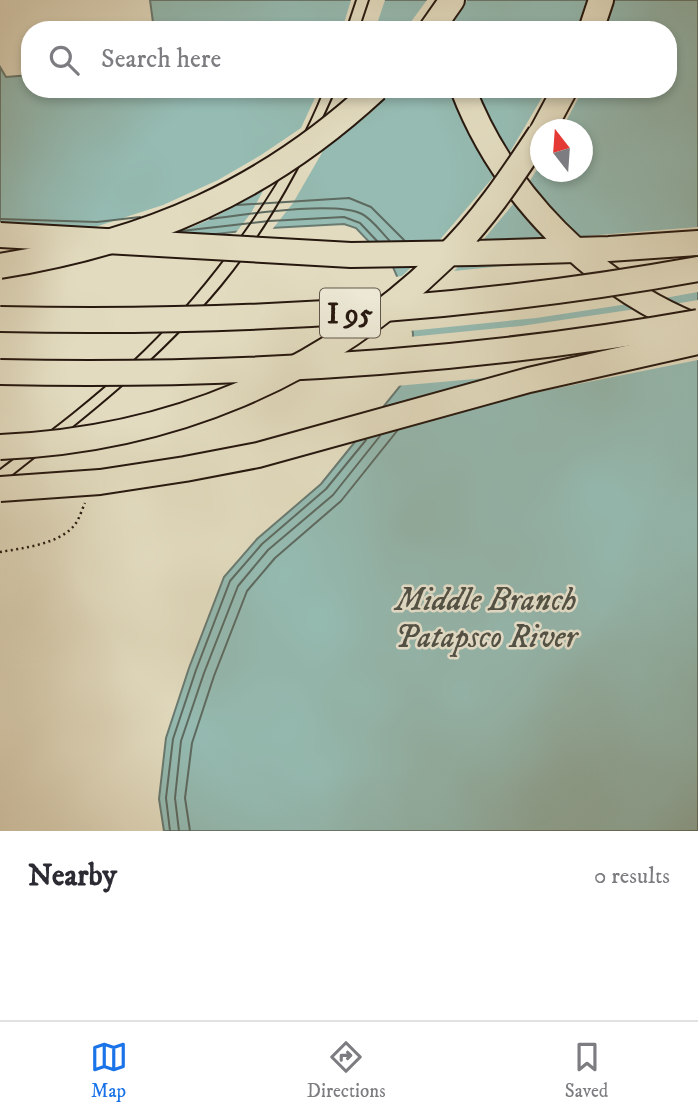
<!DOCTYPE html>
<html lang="en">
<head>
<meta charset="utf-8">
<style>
	body { margin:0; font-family:"IM FELL DW Pica",serif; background:#f7f7f7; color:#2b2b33 }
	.compass { position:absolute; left:530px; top:119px; width:63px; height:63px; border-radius:50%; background:#fff; box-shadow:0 4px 10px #0003; rotate:343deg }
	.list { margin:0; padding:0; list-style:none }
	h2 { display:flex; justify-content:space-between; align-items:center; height:91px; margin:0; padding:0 28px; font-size:30px }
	h2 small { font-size:23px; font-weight:400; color:#7c7c81 }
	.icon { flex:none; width:38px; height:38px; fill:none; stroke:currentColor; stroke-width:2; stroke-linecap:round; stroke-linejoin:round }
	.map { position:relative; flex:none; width:698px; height:831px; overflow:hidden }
	.search { position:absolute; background:#fff; box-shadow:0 4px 10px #0003; left:21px; right:21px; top:21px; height:77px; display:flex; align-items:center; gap:18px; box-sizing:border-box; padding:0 24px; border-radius:28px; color:#7c7c81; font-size:26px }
	.sheet { height:189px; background:#fff }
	nav { display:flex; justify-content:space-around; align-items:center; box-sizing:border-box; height:98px; border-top:2px solid #e1e1e2; background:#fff; font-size:19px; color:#7c7c81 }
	nav a { display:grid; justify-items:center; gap:4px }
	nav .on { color:#1a73e8 }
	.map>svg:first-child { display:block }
</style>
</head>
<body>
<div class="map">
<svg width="698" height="831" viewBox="0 0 698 831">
	<rect width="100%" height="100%" fill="#e2dbbf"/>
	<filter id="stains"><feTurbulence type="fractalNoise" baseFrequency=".00286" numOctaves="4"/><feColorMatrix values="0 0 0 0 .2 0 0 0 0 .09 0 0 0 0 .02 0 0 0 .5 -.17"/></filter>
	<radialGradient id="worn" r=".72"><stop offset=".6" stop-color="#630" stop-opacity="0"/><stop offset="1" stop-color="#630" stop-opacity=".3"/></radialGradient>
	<path fill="#95bbb2" stroke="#697a71" stroke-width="2" fill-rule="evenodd" d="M150,0H698V831H164L159,799L166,738L189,668L224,577L257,539L321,484L405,380L412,357L413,334L409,304L393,267L356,228L344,224L270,228L189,237L0,245V67L6,77L30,75V89H668V30H154ZM540,130H582V172H540Z"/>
	<g fill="#e2dbbf" fill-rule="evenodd">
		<path d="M351,0H385L375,30H342Z"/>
		<path d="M427,0H467L451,22L452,30H405Z"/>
		<path d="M319,89H394L370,113L323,151L293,203L271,231L234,235L251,213L263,191L211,219L178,233L98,252L0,249V222L92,228L163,205L218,180L261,155L301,128Z"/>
		<path d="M451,89H472L507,157L547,89H583L562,129L540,130V165L527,185L573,237L698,227V292L659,299L668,305L698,300V360L508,398L497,377L396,386L402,378L408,356L409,337L521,326L636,309L628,304L536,318L409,331L405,305L395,277L402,276L438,242L495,175ZM515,202L546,238L484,241L483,240ZM464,261L533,263L454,271Z"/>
	</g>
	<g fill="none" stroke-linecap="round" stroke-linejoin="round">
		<g stroke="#5e6a60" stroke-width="2">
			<path d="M237,205L349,198L371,207L404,240"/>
			<path d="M0,219L97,222L140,217"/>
			<path d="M210,219C242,215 336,200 362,214C372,219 381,232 389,240"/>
			<path d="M181,231L269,221L344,217L360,223L377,241"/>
			<path d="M170,831L166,798L173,739L196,670L230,581L262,544L326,489L366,440"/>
			<path d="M179,831L175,798L181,741L204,673L238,586L268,550L333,495L380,436"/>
			<path d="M190,831L185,798L192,743L214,676L247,591L275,558L341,501L397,431"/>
		</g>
		<g stroke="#27180f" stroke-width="28">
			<g id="motorway">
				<path d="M431,30L452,0"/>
				<path d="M591,30L601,0"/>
				<path d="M463,89C503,194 594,286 698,327"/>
				<path d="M543,130L565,89"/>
				<path d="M474,253L609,249L698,243"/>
			</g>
		</g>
		<path stroke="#27180f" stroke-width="2.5" stroke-dasharray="2 3.5" stroke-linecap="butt" d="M0,552C23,548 62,544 76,523C80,517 82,509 85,503"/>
		<use href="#motorway" stroke="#e2dbbf" stroke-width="24"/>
		<g stroke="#27180f" stroke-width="2">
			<path d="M346,30L356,0"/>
			<path d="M359,30L369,0"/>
			<path d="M0,469C45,435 91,401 132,362C206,293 287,184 324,89"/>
			<path d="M0,485C78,424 157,363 221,286C269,228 306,158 336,89"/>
		</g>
		<g stroke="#27180f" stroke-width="28" stroke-linecap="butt">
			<g id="motorway-bridge">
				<path d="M0,235L351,255L474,253"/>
				<path d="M0,266C148,242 265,192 376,89"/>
				<path d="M0,319C234,324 467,311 698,269"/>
				<path d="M0,372C234,377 467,363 698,322"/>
				<path d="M0,447C170,440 321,377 443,259C481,223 511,178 540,134"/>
				<path d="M0,489L100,482L185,469L258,455L529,380L698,342"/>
			</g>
		</g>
		<use href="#motorway-bridge" stroke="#e2dbbf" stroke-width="24"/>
	</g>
	<g text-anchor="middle" stroke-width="5" stroke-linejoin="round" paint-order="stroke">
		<rect fill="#ece8d5" stroke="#62564a" stroke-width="2" x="320" y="288.5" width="60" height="49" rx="5"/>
		<g font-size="28" font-weight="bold" fill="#27180f">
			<text x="350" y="323">I 95</text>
		</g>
		<g font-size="32" font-style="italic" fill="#4e5148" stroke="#ece8d5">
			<text x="486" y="610">Middle Branch<tspan x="486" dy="37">Patapsco River</tspan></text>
		</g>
	</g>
	<rect width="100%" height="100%" filter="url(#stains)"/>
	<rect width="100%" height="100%" fill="url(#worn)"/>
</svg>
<svg class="compass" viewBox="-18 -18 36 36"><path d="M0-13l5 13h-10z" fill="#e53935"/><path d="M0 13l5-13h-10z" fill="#7c7c81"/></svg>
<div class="search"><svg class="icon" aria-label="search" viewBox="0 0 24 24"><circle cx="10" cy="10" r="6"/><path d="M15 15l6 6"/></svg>Search here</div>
</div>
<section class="sheet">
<h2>Nearby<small>0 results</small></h2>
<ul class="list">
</ul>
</section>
<nav>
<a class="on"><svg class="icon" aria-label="map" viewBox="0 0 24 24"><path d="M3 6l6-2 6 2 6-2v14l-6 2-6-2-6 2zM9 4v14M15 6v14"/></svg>Map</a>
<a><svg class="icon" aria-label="directions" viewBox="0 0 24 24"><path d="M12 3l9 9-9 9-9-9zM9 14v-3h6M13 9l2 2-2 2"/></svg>Directions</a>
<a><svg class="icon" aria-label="saved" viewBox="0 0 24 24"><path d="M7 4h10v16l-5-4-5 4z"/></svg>Saved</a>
</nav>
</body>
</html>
